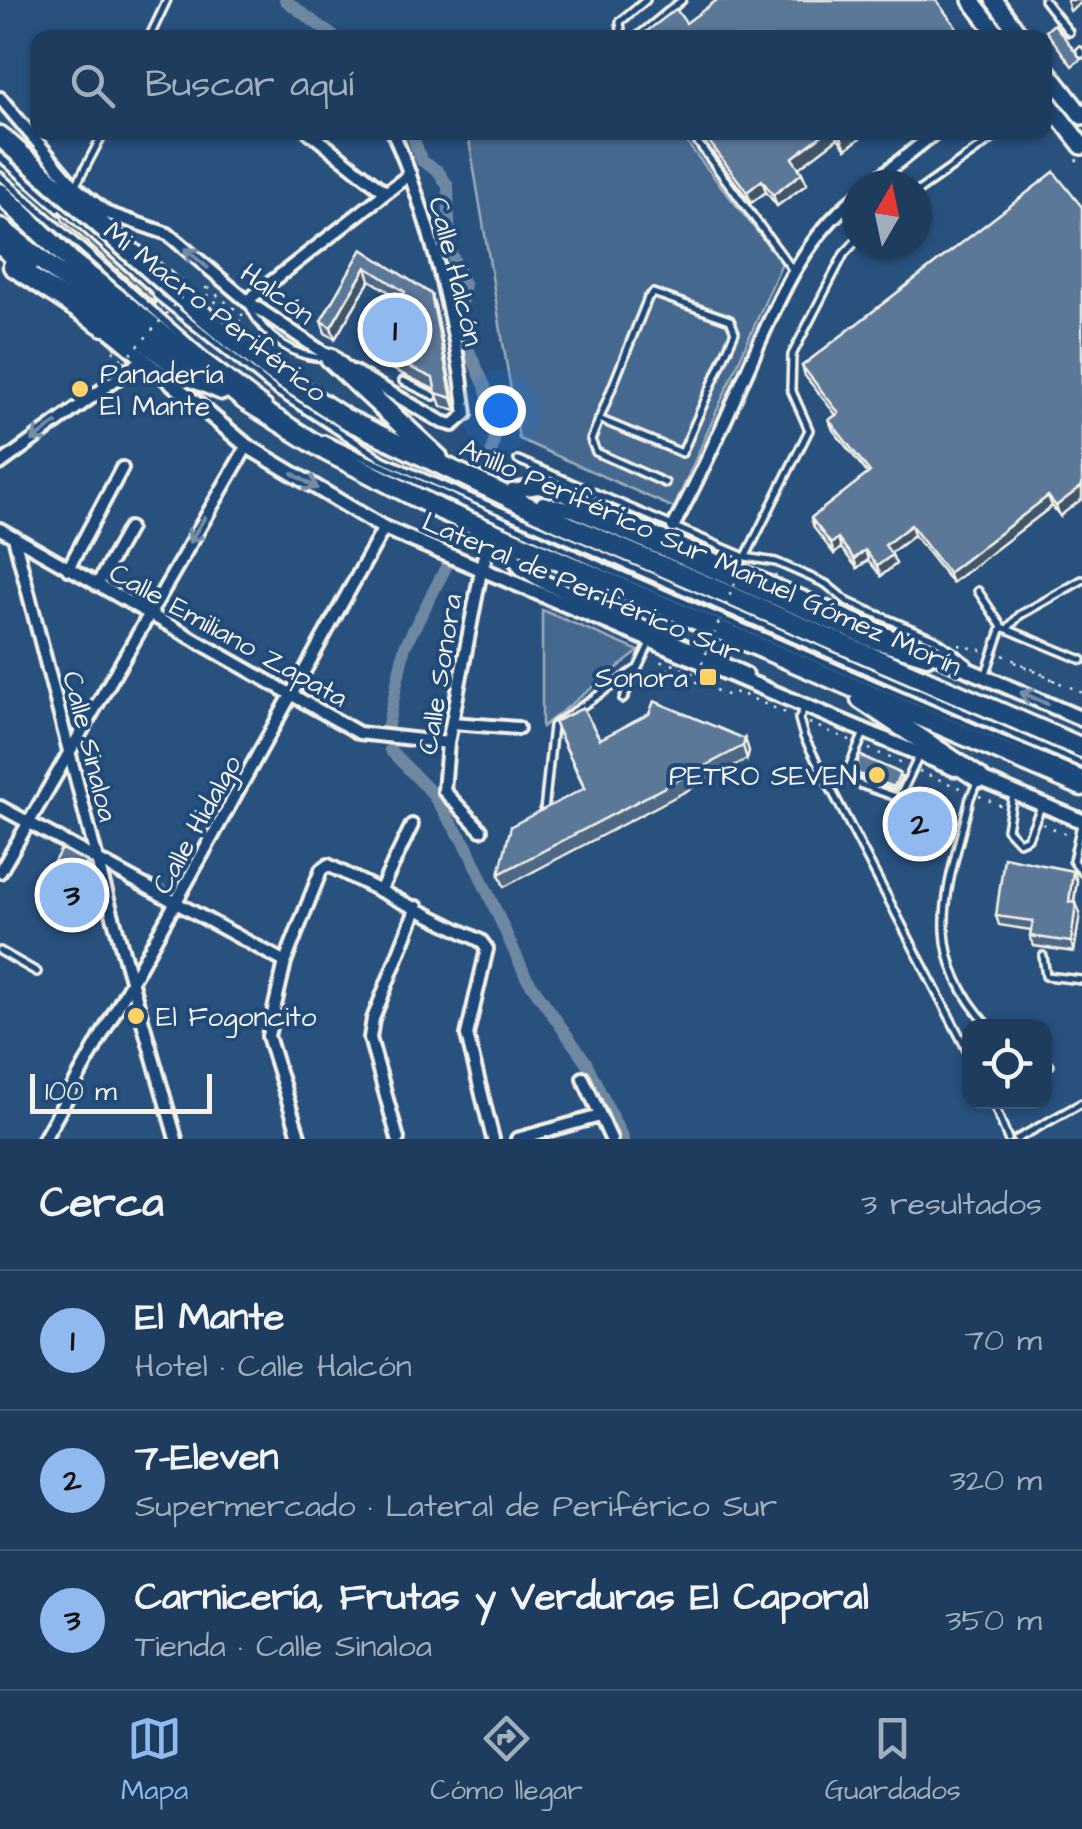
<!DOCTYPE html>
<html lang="es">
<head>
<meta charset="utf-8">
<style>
	body { margin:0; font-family:"Architects Daughter",sans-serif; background:#264464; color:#f1f3f6 }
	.controls { position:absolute; right:30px; bottom:30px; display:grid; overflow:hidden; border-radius:20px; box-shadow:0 2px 8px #0004 }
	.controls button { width:90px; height:90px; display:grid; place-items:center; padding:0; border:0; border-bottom:2px solid #3c5673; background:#1e3d5e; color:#f1f3f6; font:50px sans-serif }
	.compass { position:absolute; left:842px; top:170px; width:90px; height:90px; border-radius:50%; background:#1e3d5e; box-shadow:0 2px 8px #0004; rotate:9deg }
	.scale { position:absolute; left:30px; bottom:25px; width:182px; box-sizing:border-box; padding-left:10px; border:5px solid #f4f1e8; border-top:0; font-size:28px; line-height:35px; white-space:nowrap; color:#f4f1e8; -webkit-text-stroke:8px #1f4a7a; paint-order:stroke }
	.you { position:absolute; left:500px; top:410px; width:35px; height:35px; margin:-25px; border:8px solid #fff; border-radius:50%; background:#1a73e8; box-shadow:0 0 0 15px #1a73e833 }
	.badge { display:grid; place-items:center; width:65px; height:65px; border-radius:50%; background:#90b9f0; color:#111; font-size:32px; font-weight:700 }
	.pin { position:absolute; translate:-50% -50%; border:5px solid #fff; box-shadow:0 2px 10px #0006 }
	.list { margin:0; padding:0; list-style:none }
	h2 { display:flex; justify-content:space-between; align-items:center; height:130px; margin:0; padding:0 40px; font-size:42px }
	h2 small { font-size:32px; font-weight:400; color:#a1aebc }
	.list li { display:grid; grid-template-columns:65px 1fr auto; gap:30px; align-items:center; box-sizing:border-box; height:140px; padding:0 40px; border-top:2px solid #3c5673 }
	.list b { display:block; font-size:38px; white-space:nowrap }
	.list p { margin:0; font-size:32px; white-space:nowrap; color:#a1aebc }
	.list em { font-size:32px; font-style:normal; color:#a1aebc }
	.icon { flex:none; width:55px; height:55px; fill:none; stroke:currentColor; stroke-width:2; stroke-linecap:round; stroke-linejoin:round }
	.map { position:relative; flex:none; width:1082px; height:1139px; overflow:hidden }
	.search { position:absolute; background:#1e3d5e; box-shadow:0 2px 8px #0004; left:30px; right:30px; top:30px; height:110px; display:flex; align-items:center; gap:25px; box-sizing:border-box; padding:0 35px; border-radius:20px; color:#a1aebc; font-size:38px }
	.sheet { height:550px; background:#1e3d5e }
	nav { display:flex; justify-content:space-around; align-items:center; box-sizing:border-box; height:140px; border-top:2px solid #3c5673; background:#1e3d5e; font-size:28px; color:#a1aebc }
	nav a { display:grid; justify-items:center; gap:5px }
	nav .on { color:#90b9f0 }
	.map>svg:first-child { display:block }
</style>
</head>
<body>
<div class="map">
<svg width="1082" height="1139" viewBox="0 0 1082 1139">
	<rect width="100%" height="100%" fill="#28517e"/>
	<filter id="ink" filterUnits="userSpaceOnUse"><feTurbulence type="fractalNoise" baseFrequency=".01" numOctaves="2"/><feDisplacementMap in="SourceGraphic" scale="20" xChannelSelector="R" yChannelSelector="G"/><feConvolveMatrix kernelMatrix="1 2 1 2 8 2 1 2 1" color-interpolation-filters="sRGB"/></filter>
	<g filter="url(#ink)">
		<g fill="#45688e" stroke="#9cacbb" stroke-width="2.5">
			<path d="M468,133H679L782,263L674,508L519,439Z"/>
			<path d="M542,610L639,651L542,727Z"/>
		</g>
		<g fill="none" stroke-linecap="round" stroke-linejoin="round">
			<g stroke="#6e88a2" stroke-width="12">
				<path d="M285,0L336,38"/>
				<path d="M411,132L422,161L438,171L448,186L450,250L464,284L460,315L464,340L485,386L496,432L486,476"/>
				<path d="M387,729L405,646L446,567"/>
				<path d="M390,750L430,791L466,845L526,977L586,1062L623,1139"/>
			</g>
			<g stroke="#f4f1e8" stroke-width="12">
				<g id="service">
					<path d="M1044,0L1069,32"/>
					<path d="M149,38L167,0"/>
					<path d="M622,38L620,22L646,0"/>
					<path d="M636,38L682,0"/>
					<path d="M1080,51L1082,54"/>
					<path d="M690,132L792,269"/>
					<path d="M0,157L160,298L276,391L384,460L1082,764"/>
					<path d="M0,176L207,358L268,404"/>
					<path d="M75,187L104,132"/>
					<path d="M917,192L1002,132"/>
					<path d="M250,307C264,337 294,358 327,358"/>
					<path d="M403,381L434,396"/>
					<path d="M599,419L682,453L735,332L730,320L653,293L648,298L591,440L596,452L665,483"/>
					<path d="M324,439L612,571L1082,774"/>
					<path d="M518,460L745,557L776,562L826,584L848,602L935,639L968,663"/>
					<path d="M746,556L809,430L791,389L792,355L844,254L857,240"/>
					<path d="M978,591L1002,627"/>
					<path d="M1009,627L1020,615L1082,580"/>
					<path d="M985,676L1002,627L1082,660"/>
					<path d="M623,699L650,643"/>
					<path d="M805,707L799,719L804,737L970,1056"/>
					<path d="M864,733L848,770L853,782L899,798L918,758"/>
					<path d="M978,781L970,798C949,887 918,950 989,1026"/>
					<path d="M1013,795L1007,829L1019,842L1028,838L1041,807"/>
					<path d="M544,811L553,726L635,670"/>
					<path d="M1081,824L1073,861L1082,872"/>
					<path d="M0,951L37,972"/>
					<path d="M1043,956L1046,976L1082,980"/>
					<path d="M1044,1061L1050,1065"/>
					<path d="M993,1102L1008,1139"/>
					<path d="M1017,1139L1082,1103"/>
				</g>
			</g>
			<g stroke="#f4f1e8" stroke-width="18">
				<g id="minor">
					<path d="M0,98L75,187L107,213L168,234L247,301L334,360"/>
					<path d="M309,132L385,192"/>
					<path d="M870,185L936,132"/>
					<path d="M247,301L410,174"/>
					<path d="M353,371L442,422L453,425L466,414C455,320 430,219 393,132"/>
					<path d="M0,464L144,359"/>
					<path d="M673,527C698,480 721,431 742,382C773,313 797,244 857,196"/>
					<path d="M0,529L359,733L448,743"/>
					<path d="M14,537L97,860L176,1139"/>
					<path d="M68,569L122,468"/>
					<path d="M481,571L448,743L444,791L481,830"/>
					<path d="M97,585L129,528"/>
					<path d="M452,723L518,728"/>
					<path d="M0,807L285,962"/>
					<path d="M0,872L247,446"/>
					<path d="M381,889L412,825"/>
					<path d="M583,1078L611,1139"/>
					<path d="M44,1139L384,528"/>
					<path d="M300,1139L268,1036L285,962L321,870L328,865L481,941L487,949L467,1035L493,1139"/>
					<path d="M398,1139L370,1038L373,1019L417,907"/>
					<path d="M517,1139L600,1116"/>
				</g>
			</g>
			<g stroke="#f4f1e8" stroke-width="20">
				<g id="tertiary">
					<path d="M104,326L247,446L384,528L955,769"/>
					<path d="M512,491L538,487L555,491L1082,719"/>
					<path d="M543,503L575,511L875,642L927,658"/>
					<path d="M513,556L521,568L544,582L746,675"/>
					<path d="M481,571L489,540"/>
					<path d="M974,776L1082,821"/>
				</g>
			</g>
			<g stroke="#f4f1e8" stroke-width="22">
				<g id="secondary">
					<path d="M971,0L1000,38"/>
					<path d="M994,0L1022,38"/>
					<path d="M1044,67L1082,116"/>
					<path d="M1044,97L1082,146"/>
				</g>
			</g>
			<g stroke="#f4f1e8" stroke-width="25">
				<g id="trunk">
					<path d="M0,136L215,326L273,372L344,418L560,522L1082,748"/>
					<path d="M0,193L74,264L245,400L328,452L441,510L1082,786"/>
					<path d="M0,228L189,376L222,390"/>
					<path d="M0,245L27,266"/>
					<path d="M13,266L104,326"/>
					<path d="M330,358L438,458"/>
					<path d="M861,699L979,778"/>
				</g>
			</g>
			<g stroke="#f4f1e8" stroke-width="2.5" stroke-dasharray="2.5 8" stroke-linecap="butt">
				<path d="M1076,159L1082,167"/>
				<path d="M207,287L203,292L240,321L237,325"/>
				<path d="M208,288L245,317"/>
				<path d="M113,350L123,361"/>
				<path d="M959,645L985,651"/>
				<path d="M1003,655L1068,687"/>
				<path d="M661,661L665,668L729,696L737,692L793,716"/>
				<path d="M1015,662L1062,684"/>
				<path d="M1070,687L1082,693"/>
				<path d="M809,723L852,741"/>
				<path d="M869,749L907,765"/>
				<path d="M919,771L962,789"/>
				<path d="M979,796L1004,807"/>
				<path d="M1043,824L1068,835"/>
			</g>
			<use href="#service" stroke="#1f4a7a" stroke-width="5"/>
			<use href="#minor" stroke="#1f4a7a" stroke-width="10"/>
			<use href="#tertiary" stroke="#1f4a7a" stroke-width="12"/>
			<use href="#secondary" stroke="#1f4a7a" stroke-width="15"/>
			<use href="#trunk" stroke="#1f4a7a" stroke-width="18"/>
			<g stroke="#f4f1e8" stroke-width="2.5" stroke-dasharray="2.5 8" stroke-linecap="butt">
				<path d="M124,362L189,288"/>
				<path d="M672,664L718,685L698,673L734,585L784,573"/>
			</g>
		</g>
		<g fill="#4e6784" stroke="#f4f1e8" stroke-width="2.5">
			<path d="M697,132H868L846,149L838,138L799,167L807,184L777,206L766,192L751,203Z"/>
			<path d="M1054,172L1060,516L1052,506L952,583L914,535L891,553L896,564L881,576L868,560L857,568L841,548L834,554L814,528L811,518L868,474L833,430L829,420L836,415L805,376L802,366Z"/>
			<path d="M59,211L152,293L155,304L63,221Z"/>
			<path d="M362,249L431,294L435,306L456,410L441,406L435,390L376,361L371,349L400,299L370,280L335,339L325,333L321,321Z"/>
			<path d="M554,722L600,739H745L749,751L747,759L504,887L499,874L584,788Z"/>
			<path d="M856,773L902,776L895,790L857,776Z"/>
			<path d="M938,811L925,845L902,836L899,826Z"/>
			<path d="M51,867L89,869L79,890L54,874Z"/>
			<path d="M1073,871L1077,881L1074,903L1080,913L1074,952L1034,946L1030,936L1031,930L999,925L996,916Z"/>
		</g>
		<g fill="#40546b" stroke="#f4f1e8" stroke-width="2.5">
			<path d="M1069,0H1082V2L1070,11L1067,1Z"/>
			<path d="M826,132H836L838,138L796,170L792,158Z"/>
			<path d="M848,132H868L846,149L841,137Z"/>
			<path d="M802,173L807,184L777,206L773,195Z"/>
			<path d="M762,180L766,192L751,203L747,192Z"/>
			<path d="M366,267L370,280L335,339L331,327Z"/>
			<path d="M431,294L435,306L456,410L452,398Z"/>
			<path d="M1082,486V499L1060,516L1056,506Z"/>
			<path d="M1048,496L1052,506L952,583L948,573Z"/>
			<path d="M911,525L914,535L888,555L885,545Z"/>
			<path d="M838,538L841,548L834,554L831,544Z"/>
			<path d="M865,550L868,560L857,568L854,559Z"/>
			<path d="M892,555L896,564L881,576L877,566Z"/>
			<path d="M745,739L749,751L747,759L743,746Z"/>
			<path d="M934,802L938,811L925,845L921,835Z"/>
			<path d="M87,862L89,869L79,890L77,883Z"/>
			<path d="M1073,871L1077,881L1072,912L1069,902Z"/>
			<path d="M1076,903L1080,913L1074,952L1071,942Z"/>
		</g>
		<g fill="#5b7899" stroke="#f4f1e8" stroke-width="2.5">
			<path d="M717,0H936L962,35L958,38H638L676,9L686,23Z"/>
			<path d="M1054,24L1081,59L1072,66L1046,31Z"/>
			<path d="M702,132H826L792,158L802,173L773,195L762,180L747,192Z"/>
			<path d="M1054,172L1082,207V486L1056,506L1048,496L948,573L911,525L885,545L892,555L877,566L865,550L854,559L838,538L831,544L811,518L870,472L829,420L839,413L802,366Z"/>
			<path d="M59,211L152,293L151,294Z"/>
			<path d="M362,249L431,294L452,398L436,393L433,378L371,349L405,292L366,267L331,327L321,321Z"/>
			<path d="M654,701L745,739L743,746L499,874L511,826L585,788L554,722L583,708L600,739L649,714Z"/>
			<path d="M859,755L900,773L894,787L856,773Z"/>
			<path d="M918,795L934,802L921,835L899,826L910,799Z"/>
			<path d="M61,849L87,862L77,883L51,867Z"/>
			<path d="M1004,857L1073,871L1069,902L1076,903L1071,942L1030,936L1033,921L996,916Z"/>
		</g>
		<defs><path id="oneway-shaft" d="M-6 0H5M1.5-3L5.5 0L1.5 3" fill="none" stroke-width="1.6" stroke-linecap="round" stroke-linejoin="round" transform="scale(2.5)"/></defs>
		<g stroke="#748da6">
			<use href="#oneway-shaft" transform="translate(196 258) rotate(-140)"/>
			<use href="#oneway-shaft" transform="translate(44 432) rotate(144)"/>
			<use href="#oneway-shaft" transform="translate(305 481) rotate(31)"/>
			<use href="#oneway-shaft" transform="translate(197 530) rotate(121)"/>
			<use href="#oneway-shaft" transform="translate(1034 698) rotate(-156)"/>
		</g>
	</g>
	<g fill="#ffd166" stroke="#1f4a7a" stroke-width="4">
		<circle cx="80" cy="389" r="10"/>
		<rect x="698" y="667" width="20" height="20" rx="5"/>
		<circle cx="877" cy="775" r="10"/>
		<circle cx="136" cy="1016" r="10"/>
	</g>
	<g text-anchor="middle" stroke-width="8" stroke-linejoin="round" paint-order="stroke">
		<g font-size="28" fill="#f4f1e8" stroke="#1f4a7a">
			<text transform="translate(457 271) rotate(76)" y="10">Calle Halcón</text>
			<text transform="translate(278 293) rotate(36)" y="10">Halcón</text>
			<text transform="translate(216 311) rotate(38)" y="10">Mi Macro Periférico</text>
			<text transform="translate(711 556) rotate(24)" y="10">Anillo Periférico Sur Manuel Gómez Morín</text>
			<text transform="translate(582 586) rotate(23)" y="10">Lateral de Periférico Sur</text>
			<text transform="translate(229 634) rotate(29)" y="10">Calle Emiliano Zapata</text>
			<text transform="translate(439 674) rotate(-81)" y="10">Calle Sonora</text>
			<text transform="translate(91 746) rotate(76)" y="10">Calle Sinaloa</text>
			<text transform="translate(196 824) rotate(-61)" y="10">Calle Hidalgo</text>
		</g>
		<g font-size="28" fill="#f4f1e8" stroke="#1f4a7a" text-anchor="start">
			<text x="100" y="383">Panadería<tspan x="100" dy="32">El Mante</tspan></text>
			<text x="688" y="687" text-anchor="end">Sonora</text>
			<text x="857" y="785" text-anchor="end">PETRO SEVEN</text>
			<text x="156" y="1026">El Fogoncito</text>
		</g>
	</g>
</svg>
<div class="controls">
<button><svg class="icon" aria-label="locate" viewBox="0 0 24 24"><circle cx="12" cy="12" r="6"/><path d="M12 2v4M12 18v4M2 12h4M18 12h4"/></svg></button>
</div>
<svg class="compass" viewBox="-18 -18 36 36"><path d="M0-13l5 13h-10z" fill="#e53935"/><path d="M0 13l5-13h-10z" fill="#a1aebc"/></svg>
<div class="scale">100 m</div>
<div class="you"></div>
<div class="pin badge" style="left:395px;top:330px">1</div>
<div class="pin badge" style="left:920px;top:824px">2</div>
<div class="pin badge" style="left:72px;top:895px">3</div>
<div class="search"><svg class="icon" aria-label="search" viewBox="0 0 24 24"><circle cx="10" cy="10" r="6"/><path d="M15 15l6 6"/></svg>Buscar aquí</div>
</div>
<section class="sheet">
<h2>Cerca<small>3 resultados</small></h2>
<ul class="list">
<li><span class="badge">1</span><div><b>El Mante</b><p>Hotel · Calle Halcón</p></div><em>70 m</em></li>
<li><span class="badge">2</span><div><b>7-Eleven</b><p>Supermercado · Lateral de Periférico Sur</p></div><em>320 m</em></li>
<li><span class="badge">3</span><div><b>Carnicería, Frutas y Verduras El Caporal</b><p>Tienda · Calle Sinaloa</p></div><em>350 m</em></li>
</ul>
</section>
<nav>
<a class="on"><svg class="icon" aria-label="map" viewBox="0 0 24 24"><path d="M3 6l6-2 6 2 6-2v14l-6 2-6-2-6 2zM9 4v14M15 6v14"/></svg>Mapa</a>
<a><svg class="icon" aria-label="directions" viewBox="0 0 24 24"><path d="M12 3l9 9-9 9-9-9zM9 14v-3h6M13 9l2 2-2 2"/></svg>Cómo llegar</a>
<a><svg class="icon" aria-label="saved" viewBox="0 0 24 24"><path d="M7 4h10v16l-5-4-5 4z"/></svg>Guardados</a>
</nav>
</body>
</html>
